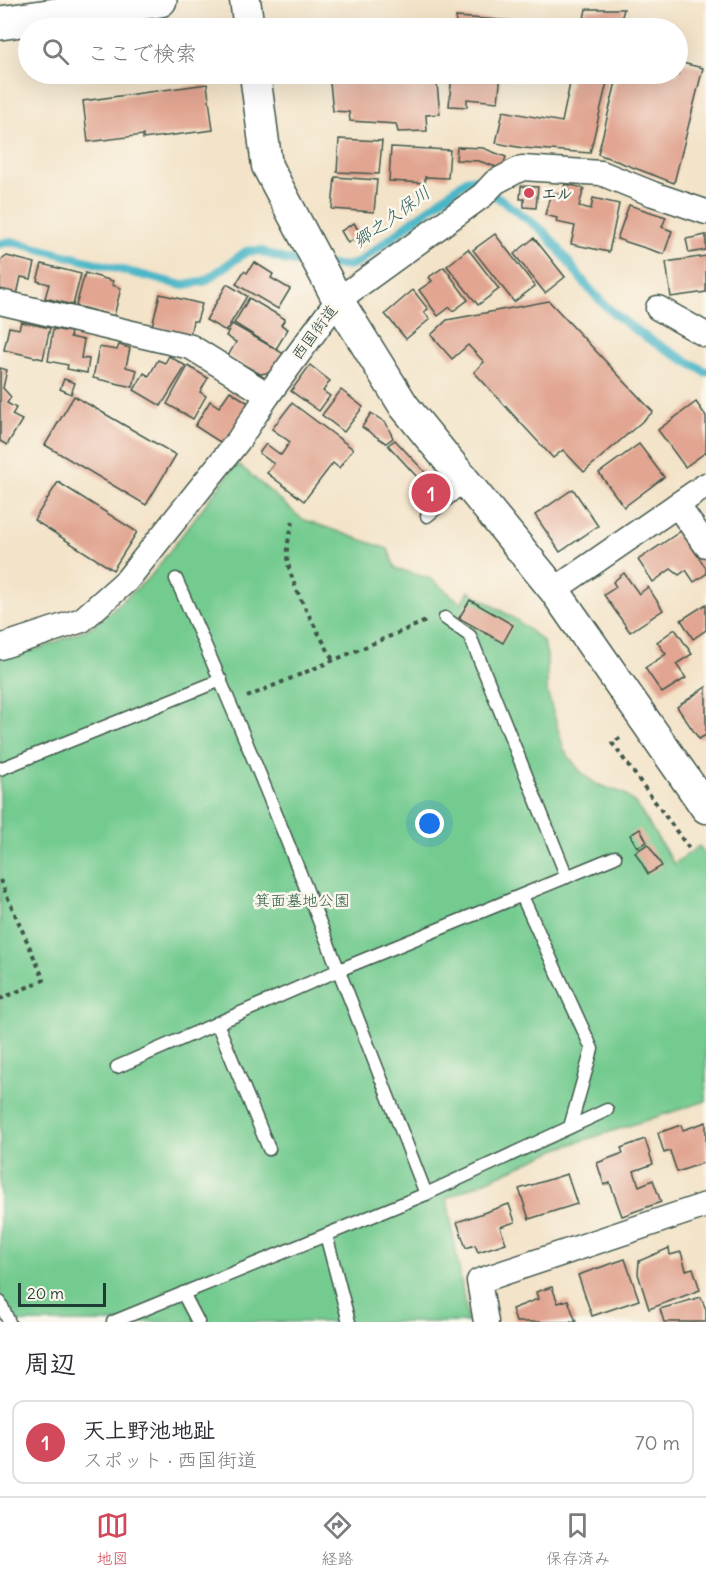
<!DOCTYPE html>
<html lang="ja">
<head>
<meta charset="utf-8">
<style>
	body { margin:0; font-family:Delius,"Klee One",sans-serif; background:#f7f7f7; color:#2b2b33 }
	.scale { position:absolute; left:18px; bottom:15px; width:88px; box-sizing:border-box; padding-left:6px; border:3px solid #1f3d34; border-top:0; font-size:16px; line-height:21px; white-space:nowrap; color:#1f3d34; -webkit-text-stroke:4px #fbf7ec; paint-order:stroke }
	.you { position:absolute; left:430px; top:824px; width:21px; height:21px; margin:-15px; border:4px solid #fff; border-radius:50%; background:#1a73e8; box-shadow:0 0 0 9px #1a73e833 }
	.badge { display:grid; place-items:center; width:39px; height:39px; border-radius:50%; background:#d1495b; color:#fff; font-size:20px; font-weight:700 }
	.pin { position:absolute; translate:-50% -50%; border:3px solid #fff; box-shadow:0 2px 6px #0006 }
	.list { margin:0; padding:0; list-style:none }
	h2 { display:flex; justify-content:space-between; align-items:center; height:78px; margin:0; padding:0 24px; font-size:26px }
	h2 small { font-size:20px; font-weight:400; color:#7c7c81 }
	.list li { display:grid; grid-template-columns:39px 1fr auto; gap:18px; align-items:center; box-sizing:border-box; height:84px; margin:0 12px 12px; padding:0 12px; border:2px solid #e1e1e2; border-radius:12px }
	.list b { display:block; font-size:22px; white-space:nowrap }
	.list p { margin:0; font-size:20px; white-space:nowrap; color:#7c7c81 }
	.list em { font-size:20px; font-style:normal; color:#7c7c81 }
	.icon { flex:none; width:33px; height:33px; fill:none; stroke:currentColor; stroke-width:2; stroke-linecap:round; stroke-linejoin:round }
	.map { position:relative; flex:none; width:706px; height:1322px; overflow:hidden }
	.search { position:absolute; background:#fff; box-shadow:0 6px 24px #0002; left:18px; right:18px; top:18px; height:66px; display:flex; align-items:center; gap:15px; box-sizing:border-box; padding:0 21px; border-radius:33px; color:#7c7c81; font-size:22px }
	.sheet { height:174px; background:#fff }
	nav { display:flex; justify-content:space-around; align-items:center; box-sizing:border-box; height:84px; border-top:2px solid #e1e1e2; background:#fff; font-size:16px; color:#7c7c81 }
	nav a { display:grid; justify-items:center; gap:3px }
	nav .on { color:#d1495b }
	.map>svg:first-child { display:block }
</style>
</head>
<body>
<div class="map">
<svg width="706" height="1322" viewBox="0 0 706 1322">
	<rect width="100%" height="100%" fill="#fbf7ec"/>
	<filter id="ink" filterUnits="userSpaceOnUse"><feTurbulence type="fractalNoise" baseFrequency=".0167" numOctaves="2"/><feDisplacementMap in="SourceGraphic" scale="12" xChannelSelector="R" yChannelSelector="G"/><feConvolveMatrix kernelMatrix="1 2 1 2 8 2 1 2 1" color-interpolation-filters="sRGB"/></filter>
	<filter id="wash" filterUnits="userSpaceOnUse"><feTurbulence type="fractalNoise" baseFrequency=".008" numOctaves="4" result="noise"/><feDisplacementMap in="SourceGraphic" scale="24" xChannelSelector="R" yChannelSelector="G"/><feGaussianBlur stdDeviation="1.35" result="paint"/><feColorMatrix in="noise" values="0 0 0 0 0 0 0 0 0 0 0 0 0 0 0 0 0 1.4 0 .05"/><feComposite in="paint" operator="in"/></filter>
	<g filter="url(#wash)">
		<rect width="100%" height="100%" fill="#f3e3c8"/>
		<path fill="#73cb90" stroke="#498462" stroke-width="1.5" d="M237,463L302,519L388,549L395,568L431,579L461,603L469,591L515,619L543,641L547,655V691L564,750L579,770L596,784L623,793L636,804L674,864L699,846L706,856V1101L560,1148L447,1198L468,1322H0V657L42,648L93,626L150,577Z"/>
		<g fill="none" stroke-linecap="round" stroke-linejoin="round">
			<g stroke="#4ab6c7" stroke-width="9">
				<path d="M0,244L7,242L17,243L181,285L205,281L247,251H261L285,260L313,264"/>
				<path d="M326,265L347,266L358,263L459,186L467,180L473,179L542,230C562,250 576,275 595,295C626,329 667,350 706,372"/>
			</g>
		</g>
		<g id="blocks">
			<g fill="#e1a591">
				<path d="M586,9H624L619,28H582Z"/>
				<path d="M456,17L516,21V28H455Z"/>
				<path d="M678,62L703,68L674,183L598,154L618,74H678Z"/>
				<path d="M329,74H436L440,114L426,115L427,131L398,132L396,124L350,121L349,112L333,111Z"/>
				<path d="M452,74H501L498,102L467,99V107L449,106Z"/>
				<path d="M572,74H609L590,153L523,148L496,143L503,111L562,122Z"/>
				<path d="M207,84L213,130L143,139V135L88,142L83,101Z"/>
				<path d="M339,139L382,141L379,174L337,172Z"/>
				<path d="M391,147L450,150L448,178L425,177V183L389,181Z"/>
				<path d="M457,147L483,148L506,157L502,169L479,161L456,160Z"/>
				<path d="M335,177L377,180L374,212L332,209Z"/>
				<path d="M565,184L584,188L579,206L591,209L593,198L619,204L609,252L571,244L575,226L556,222L557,218L545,215L551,192L562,195Z"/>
				<path d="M521,186L538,187L536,208L524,207V199H520Z"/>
				<path d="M629,205L666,217L662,227L672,231L664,254L617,239Z"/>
				<path d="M354,223L361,235L348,243L341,231Z"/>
				<path d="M495,234L535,286L514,302L473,250Z"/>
				<path d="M706,235V250L689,253L686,239Z"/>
				<path d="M534,238L565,277L545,293L514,254Z"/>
				<path d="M468,249L499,289L478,305L447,266Z"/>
				<path d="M7,256L35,263L31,279L21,277L17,295L0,291V261Z"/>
				<path d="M706,256V292L671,297L666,262Z"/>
				<path d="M254,262L273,274L271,278L290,289L278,309L236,284L244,271L247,273Z"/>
				<path d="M42,264L81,274L73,305L45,298L49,284L37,281Z"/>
				<path d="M444,267L468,300L453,311L450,307L438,316L419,290L432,281L429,277Z"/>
				<path d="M85,273L113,281L112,285L121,288L114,316L76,306Z"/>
				<path d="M227,284L247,296L226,331L206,320Z"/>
				<path d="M413,290L428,309L424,312L430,319L406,339L385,314Z"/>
				<path d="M160,294L202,304L197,321H193L190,335L152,326Z"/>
				<path d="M249,298L285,319L281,325L288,329L276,349L234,323Z"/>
				<path d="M549,301L653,412L584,472L563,450L553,458L474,372L484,362L468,345L452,359L431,335L447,320Z"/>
				<path d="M21,322L50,328L43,359L4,350L9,327L19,329Z"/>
				<path d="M232,324L284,354L273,372L260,374L228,356L236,342L226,336Z"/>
				<path d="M53,329L71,332L70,337L84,340L81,358L89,359L87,373L67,369L68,365L48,361Z"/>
				<path d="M119,345L130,348L126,367L137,370L133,387L93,378L99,347L117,350Z"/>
				<path d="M169,356L186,366L161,406L134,390L144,373L149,376L158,360L165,363Z"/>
				<path d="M310,365L330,381L323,391L330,396L319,411L291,391Z"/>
				<path d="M188,366L208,378L200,392L206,396L193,419L167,404Z"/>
				<path d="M0,368L7,370L3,388L11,397L7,403L16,408L12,415L22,420L7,445L0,441Z"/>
				<path d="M64,379L75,383L71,394L60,389Z"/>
				<path d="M341,390L363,407L344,432L322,415Z"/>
				<path d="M230,391L250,404L223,444L195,426L210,401L219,407Z"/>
				<path d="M74,396L176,455L146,505L45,445Z"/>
				<path d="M696,402L706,416V452L685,467L658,430Z"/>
				<path d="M292,403L353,449L339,468L333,463L304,501L267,473L274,464L259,453L266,444L281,455L290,442L272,429Z"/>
				<path d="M371,413L386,423L393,438L386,443L362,427Z"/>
				<path d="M395,440L436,484L428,489L388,445Z"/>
				<path d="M639,444L664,477L624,507L599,473Z"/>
				<path d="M58,482L137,532L113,570L34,520Z"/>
				<path d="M573,489L598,526L560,552L535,515Z"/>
				<path d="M681,531L706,568V574L694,582L686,570L679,575L671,569L653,582L638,560Z"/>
				<path d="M624,573L639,594L648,587L663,610L630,632L604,595L616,587L613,582Z"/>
				<path d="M470,600L513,625L503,643L459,618Z"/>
				<path d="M706,604V630L693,639L681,620Z"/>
				<path d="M675,629L692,654L676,664L686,678L662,693L645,668L666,654L657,642Z"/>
				<path d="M706,687V735L699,739L677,707Z"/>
				<path d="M640,829L647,842L637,847L630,835Z"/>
				<path d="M648,844L662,866L648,874L635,852Z"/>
				<path d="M706,1122V1162L677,1172L670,1151L664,1153L658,1133L681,1125L683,1130Z"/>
				<path d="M645,1139L653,1164L634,1171L639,1186L653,1180L661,1202L622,1216L610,1183L604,1185L597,1163L623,1153L621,1148Z"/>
				<path d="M567,1174L577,1204L529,1219L519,1189Z"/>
				<path d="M509,1204L515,1222L500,1227L506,1243L478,1252L475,1245L466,1248L457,1222Z"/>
				<path d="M669,1248L670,1255L681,1252L686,1270L693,1268L700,1290L649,1309L638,1274L639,1261Z"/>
				<path d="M625,1259L639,1300L592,1316L578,1275Z"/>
				<path d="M552,1287L558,1303L568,1300L576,1322H516L512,1309L538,1299L536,1292Z"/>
				<path d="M701,1297L706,1310V1322H664L660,1309Z"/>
			</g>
		</g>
	</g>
	<g filter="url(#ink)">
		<use href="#blocks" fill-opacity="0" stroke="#3f564a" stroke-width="1.5"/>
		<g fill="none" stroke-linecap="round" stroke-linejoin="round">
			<g stroke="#3f564a" stroke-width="15">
				<g id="service">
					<path d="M427,516L466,484"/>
					<path d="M176,579C266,781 346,988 426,1194"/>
					<path d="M445,618L470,636L567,877"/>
					<path d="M0,769L221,680"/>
					<path d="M522,896L592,1049L570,1127"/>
					<path d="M217,1023L269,1149"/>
					<path d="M117,1067L339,970L615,857"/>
					<path d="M326,1235L349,1322"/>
					<path d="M183,1293L198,1322"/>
					<path d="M0,1302L9,1322"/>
					<path d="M113,1322L426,1194L607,1110"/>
				</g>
			</g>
			<g stroke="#3f564a" stroke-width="27">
				<g id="minor">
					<path d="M0,302L191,347L268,395"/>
					<path d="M658,308L706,335"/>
					<path d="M677,505L706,545"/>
					<path d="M554,590L706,485"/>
					<path d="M0,647L82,620L127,580L238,441L268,395L338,300L483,195L495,182L522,168L601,173L653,194L706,212"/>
					<path d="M486,1322L479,1281L706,1205"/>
				</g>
			</g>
			<g stroke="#3f564a" stroke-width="33">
				<g id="tertiary">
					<path d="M245,0L249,28"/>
					<path d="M255,74L267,166L338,300L404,406L554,590L706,808"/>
				</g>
			</g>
			<g stroke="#3f564a" stroke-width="36">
				<path id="trunk" d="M0,23L160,0"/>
			</g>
			<g stroke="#3f564a" stroke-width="4" stroke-dasharray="4.5 4.5" stroke-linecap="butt">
				<path d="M293,521C291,530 288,540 287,549C284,578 320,634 333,660"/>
				<path d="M247,697L426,621"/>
				<path d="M620,738L612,743L691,851"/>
				<path d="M0,880L44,980L0,999"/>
			</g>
			<use href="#service" stroke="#fff" stroke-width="12"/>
			<use href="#minor" stroke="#fff" stroke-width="24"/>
			<use href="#tertiary" stroke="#fff" stroke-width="30"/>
			<use href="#trunk" stroke="#fff" stroke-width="33"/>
		</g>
	</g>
	<circle fill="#d1495b" stroke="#fbf7ec" stroke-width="2" cx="529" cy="193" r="6"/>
	<g text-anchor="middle" stroke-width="5" stroke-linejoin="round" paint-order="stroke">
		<g font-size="16" font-weight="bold" fill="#1f3d34" stroke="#fbf7ec" text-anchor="start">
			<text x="541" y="199">エル</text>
		</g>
		<g font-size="16" fill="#1f3d34" stroke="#fbf7ec">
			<text transform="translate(314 332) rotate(-53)" y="6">西国街道</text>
		</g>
		<g font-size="16" fill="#34604b" stroke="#fbf7ec">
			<text x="302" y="906">箕面墓地公園</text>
		</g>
		<g font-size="18" font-style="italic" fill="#2c6160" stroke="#fbf7ec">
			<text transform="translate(392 217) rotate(-36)" y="6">郷之久保川</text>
		</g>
	</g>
</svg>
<div class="scale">20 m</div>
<div class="you"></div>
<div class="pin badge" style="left:431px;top:493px">1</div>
<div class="search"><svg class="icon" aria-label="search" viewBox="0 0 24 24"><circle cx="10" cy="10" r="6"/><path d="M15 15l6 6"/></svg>ここで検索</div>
</div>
<section class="sheet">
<h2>周辺<small></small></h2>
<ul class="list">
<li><span class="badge">1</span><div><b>天上野池地趾</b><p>スポット · 西国街道</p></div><em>70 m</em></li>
</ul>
</section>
<nav>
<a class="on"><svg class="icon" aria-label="map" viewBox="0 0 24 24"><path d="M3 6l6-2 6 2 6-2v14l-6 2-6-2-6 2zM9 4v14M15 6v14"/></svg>地図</a>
<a><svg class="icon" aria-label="directions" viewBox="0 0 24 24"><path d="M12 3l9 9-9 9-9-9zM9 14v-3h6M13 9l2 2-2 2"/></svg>経路</a>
<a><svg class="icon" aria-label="saved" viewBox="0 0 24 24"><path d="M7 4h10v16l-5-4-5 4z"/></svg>保存済み</a>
</nav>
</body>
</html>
